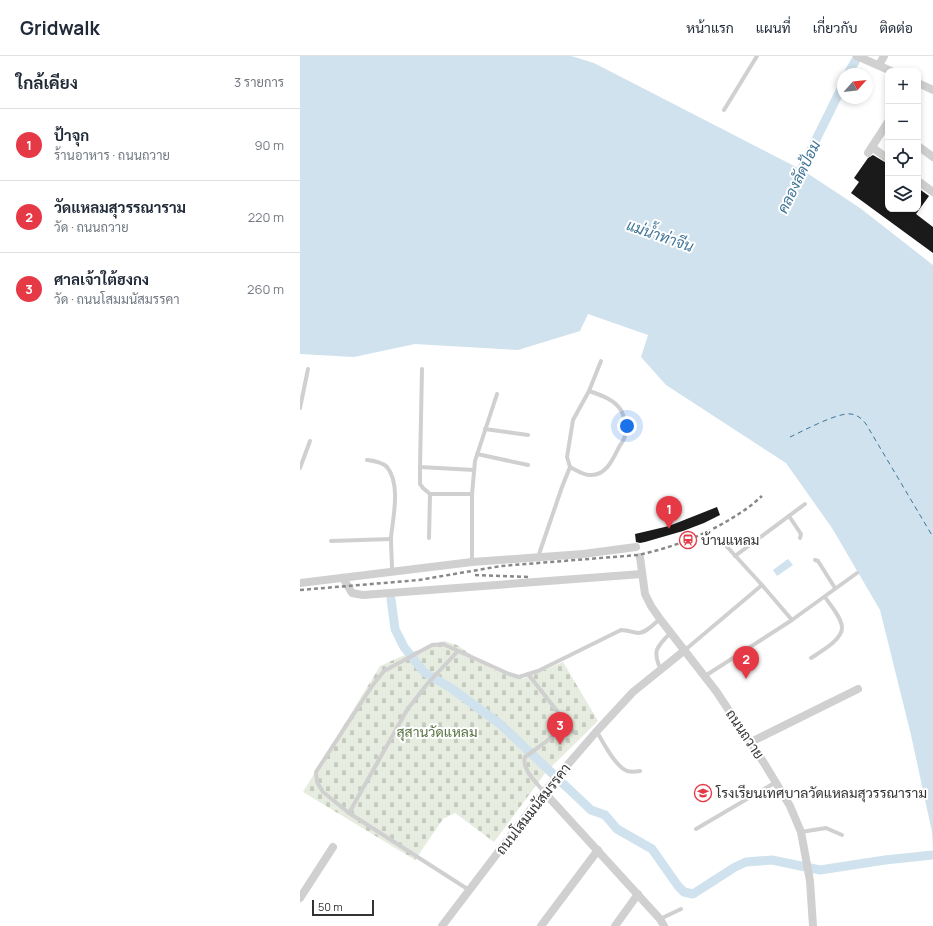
<!DOCTYPE html>
<html lang="th">
<head>
<meta charset="utf-8">
<style>
	body { margin:0; font-family:Manrope,Sarabun,sans-serif; background:#f6f6f7; color:#1f2937 }
	.controls { position:absolute; right:12px; top:12px; display:grid; overflow:hidden; border-radius:8px; box-shadow:0 2px 6px #0003 }
	.controls button { width:36px; height:36px; display:grid; place-items:center; padding:0; border:0; border-bottom:1px solid #e0e1e3; background:#fff; color:#1f2937; font:20px sans-serif }
	.compass { position:absolute; left:537px; top:12px; width:36px; height:36px; border-radius:50%; background:#fff; box-shadow:0 2px 6px #0003; rotate:63deg }
	.scale { position:absolute; left:12px; bottom:10px; width:62px; box-sizing:border-box; padding-left:4px; border:2px solid #333; border-top:0; font-size:11px; line-height:14px; white-space:nowrap; color:#333; -webkit-text-stroke:3px #fff; paint-order:stroke }
	.you { position:absolute; left:327px; top:370px; width:14px; height:14px; margin:-10px; border:3px solid #fff; border-radius:50%; background:#1a73e8; box-shadow:0 0 0 6px #1a73e833 }
	.badge { display:grid; place-items:center; width:26px; height:26px; border-radius:50%; background:#e63946; color:#fff; font-size:13px; font-weight:700 }
	.pin { position:absolute; translate:-50% -33px; filter:drop-shadow(0 1px 2px #0008) }
	.pin::after { content:''; position:absolute; top:21px; width:14px; height:12px; background:inherit; clip-path:polygon(0 0,100% 0,50% 100%) }
	.list { margin:0; padding:0; list-style:none }
	h2 { display:flex; justify-content:space-between; align-items:center; height:52px; margin:0; padding:0 16px; font-size:17px }
	h2 small { font-size:13px; font-weight:400; color:#747a83 }
	.list li { display:grid; grid-template-columns:26px 1fr auto; gap:12px; align-items:center; box-sizing:border-box; height:72px; padding:0 16px; border-top:1px solid #e0e1e3 }
	.list b { display:block; font-size:15px; white-space:nowrap }
	.list p { margin:0; font-size:13px; white-space:nowrap; color:#747a83 }
	.list em { font-size:13px; font-style:normal; color:#747a83 }
	.icon { flex:none; width:22px; height:22px; fill:none; stroke:currentColor; stroke-width:2; stroke-linecap:round; stroke-linejoin:round }
	.map { position:relative; flex:none; width:633px; height:870px; overflow:hidden }
	header { display:flex; align-items:center; gap:24px; box-sizing:border-box; height:56px; padding:0 20px; background:#fff; border-bottom:1px solid #e0e1e3 }
	header strong { font-size:19px }
	nav { display:flex; gap:22px; margin-inline-start:auto; font-size:14px }
	main { display:flex }
	aside { flex:1; background:#fff }
	.map>svg:first-child { display:block }
</style>
</head>
<body>
<header>
<strong>Gridwalk</strong>
<nav><a>หน้าแรก</a><a>แผนที่</a><a>เกี่ยวกับ</a><a>ติดต่อ</a></nav>
</header>
<main>
<aside>
<h2>ใกล้เคียง<small>3 รายการ</small></h2>
<ul class="list">
<li><span class="badge">1</span><div><b>ป้าจุก</b><p>ร้านอาหาร · ถนนถวาย</p></div><em>90 m</em></li>
<li><span class="badge">2</span><div><b>วัดแหลมสุวรรณาราม</b><p>วัด · ถนนถวาย</p></div><em>220 m</em></li>
<li><span class="badge">3</span><div><b>ศาลเจ้าใต้ฮงกง</b><p>วัด · ถนนโสมมนัสมรรคา</p></div><em>260 m</em></li>
</ul>
</aside>
<div class="map">
<svg width="633" height="870" viewBox="0 0 633 870">
	<defs>
		<pattern id="cemetery-stones" width="16" height="16" patternUnits="userSpaceOnUse"><rect width="16" height="16" fill="#e6ecdf"/><path d="M2 7V4a2 2 0 0 1 4 0v3zM10 15v-3a2 2 0 0 1 4 0v3z" fill="#c6cbc0"/></pattern>
	</defs>
	<rect width="100%" height="100%" fill="#fff"/>
	<path fill="url(#cemetery-stones)" d="M144,585L157,589L194,614L223,623L263,606L298,665L246,716L194,786L155,757L143,763L115,804L3,736L80,610L100,601Z"/>
	<g fill="#cfe2ee">
		<path d="M0,0H271L294,7L504,115L560,152L633,209V791L632,776L611,679L580,554L532,472L486,407L366,329L341,301L348,279L288,258L280,275L218,294L115,288L54,301L0,298Z"/>
		<path d="M488,503L493,509L477,520L473,514Z"/>
	</g>
	<g fill="none" stroke-linecap="round" stroke-linejoin="round">
		<g stroke="#cfe2ee" stroke-width="9">
			<path d="M548,18L558,0"/>
			<path d="M496,124L543,29"/>
			<path d="M91,543L95,573L104,591L124,616L151,632L200,668L291,754L305,759L317,773L352,793L378,830L384,836L393,838L435,811L446,806L472,804L520,814L585,804L633,799"/>
		</g>
		<path stroke="#3f7597" stroke-width="1" stroke-dasharray="5 4" stroke-linecap="butt" d="M490,381C503,375 538,356 551,358C558,359 562,363 566,368L633,481"/>
	</g>
	<g fill="#1a1a1a">
		<path d="M573,99L588,108V153H618V132L629,140L616,158L633,171V197L551,137L559,126L554,122L568,102Z"/>
		<path d="M417,451L420,459L404,467L383,475L345,486L340,487L336,486L335,478L369,470Z"/>
	</g>
	<g fill="none" stroke-linecap="round" stroke-linejoin="round">
		<g stroke="#d0d0d0" stroke-width="4">
			<path d="M424,54L457,0"/>
			<path d="M122,313L120,411L174,414"/>
			<path d="M289,335C301,339 316,344 322,356C325,363 326,373 325,380C324,384 321,388 319,391C313,403 306,420 290,419C283,419 276,414 270,411L267,401L273,364L289,335L301,305"/>
			<path d="M0,352L8,313"/>
			<path d="M185,373L228,379"/>
			<path d="M177,398L228,409"/>
			<path d="M67,404C74,405 82,406 87,411C101,428 93,462 91,481C91,493 92,504 92,516"/>
			<path d="M120,411V428L123,432L130,438H172"/>
			<path d="M0,412L10,385"/>
			<path d="M489,460L501,478L500,482"/>
			<path d="M129,482L130,438"/>
			<path d="M420,483L462,529L492,564L557,517"/>
			<path d="M31,485L91,483"/>
			<path d="M435,500L505,448"/>
			<path d="M238,501L262,431L270,411"/>
			<path d="M515,504L518,505L535,532"/>
			<path d="M172,506V438L175,405L197,338"/>
			<path d="M385,594L462,529"/>
			<path d="M511,602C520,596 542,584 542,572C542,562 530,549 525,541"/>
			<path d="M361,614C351,593 358,591 371,576"/>
			<path d="M228,618L261,660C262,679 239,690 225,701C221,713 237,727 244,736"/>
			<path d="M405,620L492,564"/>
			<path d="M261,660L273,676"/>
			<path d="M297,676C303,686 315,710 327,715C331,716 335,716 340,715"/>
			<path d="M49,757L107,654L128,627L158,595"/>
			<path d="M396,773L476,726"/>
			<path d="M501,776L526,772L542,779"/>
			<path d="M169,834L49,757L23,736L17,726L16,716L72,630L84,615L132,589L143,588L209,618L219,621L238,615L321,574C327,574 332,576 338,577C346,577 354,568 360,563"/>
			<path d="M360,863L381,853"/>
		</g>
		<g stroke="#d0d0d0" stroke-width="8">
			<path d="M557,0L591,15"/>
			<path d="M579,9L584,0"/>
			<path d="M618,27L633,34"/>
			<path d="M618,90L633,101"/>
			<path d="M572,91L588,103"/>
			<path d="M568,97L588,66"/>
			<path d="M618,125L633,136"/>
			<path d="M340,501L345,538L351,550L360,563L416,635L464,707L490,750L501,776L510,825L513,870"/>
			<path d="M43,522L52,537L63,539L342,518"/>
			<path d="M0,527L172,506L283,498L336,491"/>
			<path d="M451,686L558,633"/>
			<path d="M244,736L360,863L364,870"/>
			<path d="M0,842L33,791"/>
			<path d="M142,870L244,736L296,676L333,636L385,594"/>
			<path d="M241,870L298,794"/>
			<path d="M315,870L338,838"/>
		</g>
		<g stroke="#888" stroke-width="2.5" stroke-dasharray="4 3" stroke-linecap="butt">
			<path d="M175,519L231,521"/>
			<path d="M0,534L119,524L201,510L338,499C375,491 411,477 443,455C450,451 456,445 462,440"/>
		</g>
	</g>
	<defs>
		<g id="station-ring" transform="scale(0.9)"><circle r="9.5" fill="#fff" stroke="#e63946" stroke-width="1.5"/><path d="M-3-6H3Q5-6 5-4V2Q5 4 3 4L4.5 6H3L1.5 4h-3L-3 6H-4.5L-3 4Q-5 4-5 2V-4Q-5-6-3-6ZM-3.5-4v3h7v-3ZM-3.5 1v1.5H-2V1ZM2 1v1.5H3.5V1Z" fill="#e63946"/></g>
		<g id="school-ring" transform="scale(0.9)"><circle r="9.5" fill="#fff" stroke="#e63946" stroke-width="1.5"/><path d="M0-5L7-2L0 1L-7-2ZM-4 1L0 2.5L4 1V4Q0 6-4 4Z" fill="#e63946"/></g>
	</defs>
	<g fill-rule="evenodd">
		<use href="#station-ring" x="388" y="484"/>
		<use href="#school-ring" x="403" y="737"/>
	</g>
	<g text-anchor="middle" stroke-width="4" stroke-linejoin="round" paint-order="stroke">
		<g font-size="14" fill="#333" stroke="#fff" text-anchor="start">
			<text x="401" y="489">บ้านแหลม</text>
			<text x="416" y="742">โรงเรียนเทศบาลวัดแหลมสุวรรณาราม</text>
		</g>
		<g font-size="14" fill="#56703f" stroke="#fff">
			<text x="137" y="681">สุสานวัดแหลม</text>
		</g>
		<g font-size="14" fill="#333" stroke="#fff">
			<text transform="translate(445 678) rotate(56)" y="5">ถนนถวาย</text>
			<text transform="translate(233 753) rotate(-52)" y="5">ถนนโสมมนัสมรรคา</text>
		</g>
		<g font-size="15" font-style="italic" fill="#3f7597" stroke="#fff">
			<text transform="translate(499 121) rotate(-64)" y="5">คลองลัดป้อม</text>
			<text transform="translate(360 180) rotate(19)" y="5">แม่น้ำท่าจีน</text>
		</g>
	</g>
</svg>
<div class="controls">
<button>+</button>
<button>−</button>
<button><svg class="icon" aria-label="locate" viewBox="0 0 24 24"><circle cx="12" cy="12" r="6"/><path d="M12 2v4M12 18v4M2 12h4M18 12h4"/></svg></button>
<button><svg class="icon" aria-label="layers" viewBox="0 0 24 24"><path d="M12 4l9 5-9 5-9-5zM3 14l9 5 9-5"/></svg></button>
</div>
<svg class="compass" viewBox="-18 -18 36 36"><path d="M0-13l5 13h-10z" fill="#e53935"/><path d="M0 13l5-13h-10z" fill="#747a83"/></svg>
<div class="scale">50 m</div>
<div class="you"></div>
<div class="pin badge" style="left:369px;top:473px">1</div>
<div class="pin badge" style="left:446px;top:623px">2</div>
<div class="pin badge" style="left:260px;top:689px">3</div>
</div>
</main>
</body>
</html>
